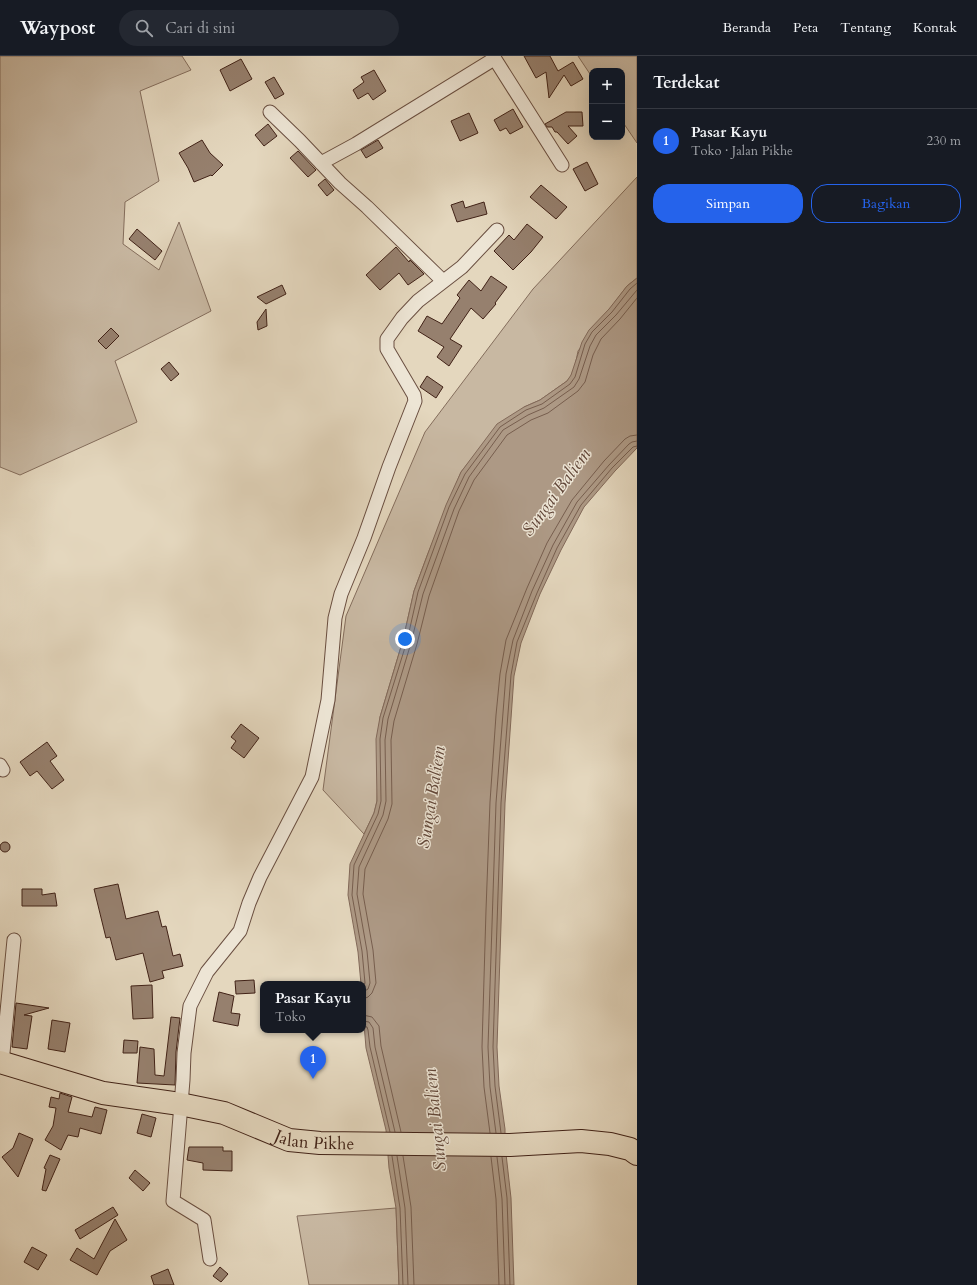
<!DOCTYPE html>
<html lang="id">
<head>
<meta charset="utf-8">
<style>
	body { margin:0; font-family:Cardo,serif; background:#242831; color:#f1f3f6 }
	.controls { position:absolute; right:12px; top:12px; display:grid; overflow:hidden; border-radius:8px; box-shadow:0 4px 16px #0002 }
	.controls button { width:36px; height:36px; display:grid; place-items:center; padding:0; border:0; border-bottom:1px solid #363941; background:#171b24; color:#f1f3f6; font:20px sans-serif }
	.you { position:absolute; left:405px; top:583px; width:14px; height:14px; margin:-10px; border:3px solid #fff; border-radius:50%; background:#1a73e8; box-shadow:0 0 0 6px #1a73e833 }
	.badge { display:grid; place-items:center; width:26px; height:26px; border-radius:50%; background:#2563eb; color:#fff; font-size:13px; font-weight:700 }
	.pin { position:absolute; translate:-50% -33px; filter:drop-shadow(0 1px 2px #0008) }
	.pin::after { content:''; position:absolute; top:21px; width:14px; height:12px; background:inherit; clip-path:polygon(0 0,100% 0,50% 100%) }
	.popup { position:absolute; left:260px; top:925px; width:106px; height:52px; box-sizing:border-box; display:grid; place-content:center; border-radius:8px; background:#171b24; filter:drop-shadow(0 1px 3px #0005); font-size:13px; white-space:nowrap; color:#9ea1a6 }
	.popup b { font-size:15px; color:#f1f3f6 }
	.popup::after { content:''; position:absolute; left:50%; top:100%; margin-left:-8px; border:8px solid transparent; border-top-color:#171b24 }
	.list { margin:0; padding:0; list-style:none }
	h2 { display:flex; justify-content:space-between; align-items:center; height:52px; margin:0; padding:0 16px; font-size:17px }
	h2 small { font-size:13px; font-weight:400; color:#9ea1a6 }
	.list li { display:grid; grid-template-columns:26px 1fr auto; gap:12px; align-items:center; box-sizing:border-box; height:64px; padding:0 16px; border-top:1px solid #363941 }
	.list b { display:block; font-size:15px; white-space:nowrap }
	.list p { margin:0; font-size:13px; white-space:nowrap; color:#9ea1a6 }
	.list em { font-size:13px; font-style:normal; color:#9ea1a6 }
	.actions { display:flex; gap:8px; padding:12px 16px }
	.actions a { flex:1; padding:9px 0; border:1px solid #2563eb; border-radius:16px; text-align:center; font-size:14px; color:#2563eb }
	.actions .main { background:#2563eb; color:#fff }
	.icon { flex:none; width:22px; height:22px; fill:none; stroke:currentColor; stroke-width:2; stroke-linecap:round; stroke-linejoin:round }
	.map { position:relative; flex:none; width:637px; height:1229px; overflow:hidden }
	header { display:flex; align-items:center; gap:24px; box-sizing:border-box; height:56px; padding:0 20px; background:#171b24; border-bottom:1px solid #363941 }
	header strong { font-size:19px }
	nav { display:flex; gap:22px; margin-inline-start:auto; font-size:14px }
	.search { width:280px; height:36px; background:#242831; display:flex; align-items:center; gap:10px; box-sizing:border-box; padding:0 14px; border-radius:22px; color:#9ea1a6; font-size:15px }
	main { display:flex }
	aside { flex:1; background:#171b24 }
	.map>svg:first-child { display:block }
</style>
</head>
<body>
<header>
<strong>Waypost</strong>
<div class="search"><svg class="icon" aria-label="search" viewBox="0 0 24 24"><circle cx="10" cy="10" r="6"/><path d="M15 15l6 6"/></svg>Cari di sini</div>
<nav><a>Beranda</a><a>Peta</a><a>Tentang</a><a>Kontak</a></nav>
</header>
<main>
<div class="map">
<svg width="637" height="1229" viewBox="0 0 637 1229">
	<rect width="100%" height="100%" fill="#e4d7be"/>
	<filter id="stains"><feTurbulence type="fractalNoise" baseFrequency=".005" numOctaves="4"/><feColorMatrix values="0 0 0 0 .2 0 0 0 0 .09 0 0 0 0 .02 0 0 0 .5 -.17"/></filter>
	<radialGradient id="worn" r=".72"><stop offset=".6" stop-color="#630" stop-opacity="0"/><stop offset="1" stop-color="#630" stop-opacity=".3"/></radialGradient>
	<g fill="#c8b8a2" stroke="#846d5c">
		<path d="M0,0H182L191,14L140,35L159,125L125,146L123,188L159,214L179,166L211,255L115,305L137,366L20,419L0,411Z"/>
		<path d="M578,0H637V87L622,65V15H592V21Z"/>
		<path d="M637,121V222L627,230L578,295L575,310L571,320L567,325L540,344L524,351L477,396L461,416L427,500L414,535L403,584L380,661L377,745L374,757L364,778L323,734L346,560L425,376L533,233Z"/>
		<path d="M396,1152L399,1229H309L297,1160Z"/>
	</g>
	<path fill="#ad9985" stroke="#826959" d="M637,222V392L615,415L584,451L561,494L540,538L521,587L514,620L505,747L497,991L499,1030L505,1073V1089L511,1142L514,1229H399L396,1152L389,1112L386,1074L366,992L363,956V928H361L358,896L348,839L350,808L374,757L377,745L376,683L380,661L403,584L414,535L446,449L461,416L497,368L524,351L540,344L567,325L571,319L582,286L589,274L609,253L627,230Z"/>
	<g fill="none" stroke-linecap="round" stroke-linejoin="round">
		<g stroke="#775e4e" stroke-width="1">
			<path d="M363,931L365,927L362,895L352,839L354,809L378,758L381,745L380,683L383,662L407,585L418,536L449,451L465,418L500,371L526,354L542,348L570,328L575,321L585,288L592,276L612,256L630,233L637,227"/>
			<path d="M363,936L368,933L370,927L367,895L357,838L359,811L383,759L386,745L385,684L388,663L411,587L423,538L454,453L469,421L503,374L528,359L544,352L574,331L579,323L590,290L596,279L616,259L637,234"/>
			<path d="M363,943L368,941L372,937L376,927L373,894L363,838L365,813L388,763L392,748L391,684L394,665L417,588L429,540L459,455L474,424L507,379L531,364L548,357L578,335L585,326L593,299L601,283L620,263L637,242"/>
			<path d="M363,959L372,961L379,970L381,990L401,1076"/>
			<path d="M363,965L369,966L373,972L375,991L395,1076"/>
			<path d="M363,970L367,971L368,974L370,991L390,1076"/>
			<path d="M490,1077L484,1031L482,991L486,854L490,746L496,659L500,618L506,584L527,532L547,487L572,444L604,405L625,383L630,380L637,379"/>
			<path d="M496,1077L490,1031L488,991L496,747L506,618L513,584L532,535L553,489L577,446L609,409L629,388L632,386L637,385"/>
			<path d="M501,1077L495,1030L493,991L501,747L511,619L517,586L537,537L557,492L581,449L612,412L633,391L637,390"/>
			<path d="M392,1100L400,1152L403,1229"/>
			<path d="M397,1100L405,1152L408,1229"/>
			<path d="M403,1100L411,1151L414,1229"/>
			<path d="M491,1101L496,1143L499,1229"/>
			<path d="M497,1101L502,1143L505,1229"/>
			<path d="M502,1101L507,1142L510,1229"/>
		</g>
	</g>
	<g fill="#96806e" stroke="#412217">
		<path d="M524,0H550L558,15L573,6L583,23L571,30L564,19L549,42L546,16L536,22Z"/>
		<path d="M241,3L252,23L230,35L220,14Z"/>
		<path d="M374,14L386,35L373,44L368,37L358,43L353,34L364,26L361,21Z"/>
		<path d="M274,21L284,38L275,43L265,26Z"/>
		<path d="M513,53L523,71L510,78L506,72L500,75L494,64Z"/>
		<path d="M566,56H582L583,70H568L577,80L568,88L557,76H555L552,71H547L545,68Z"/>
		<path d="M469,57L478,77L460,85L451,65Z"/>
		<path d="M268,68L277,80L264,90L255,79Z"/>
		<path d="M202,84L210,97L223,109L212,120L211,119L194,126L188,112L179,97Z"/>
		<path d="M378,84L383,92L366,102L361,94Z"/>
		<path d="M298,95L316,114L308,121L290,102Z"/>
		<path d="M587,106L598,128L585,135L573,113Z"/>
		<path d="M325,123L334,134L327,140L318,129Z"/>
		<path d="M541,129L567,151L556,163L530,141Z"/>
		<path d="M463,145L465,152L484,146L487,158L457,166L451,149Z"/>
		<path d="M527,168L543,181L531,196L513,214L494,195L509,179L514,184Z"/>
		<path d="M137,173L162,195L155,204L129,183Z"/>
		<path d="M396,191L409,206L410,204L424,218L408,229L399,217L380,234L366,219Z"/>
		<path d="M491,220L507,231L495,247L496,248L483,263L471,252L450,283L462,290L449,310L437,301L444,291L418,275L427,260L442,268L460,242L457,239L469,224L481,235Z"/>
		<path d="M282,229L286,238L266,248L257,241Z"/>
		<path d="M266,253L267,270L258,274L257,266Z"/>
		<path d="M111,272L119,280L106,293L98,285Z"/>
		<path d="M169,306L179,318L171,325L161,313Z"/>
		<path d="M427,320L443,331L436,342L420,331Z"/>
		<path d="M241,668L259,682L244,702L231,692L236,685L231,681Z"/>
		<path d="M47,686L57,700L50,705L64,724L52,733L37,715L30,720L20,706Z"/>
		<circle cx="5" cy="791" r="5"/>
		<path d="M118,828L126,863L158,855L162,871L166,870L173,900L180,898L183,910L162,915L164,922L150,926L143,897L116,904L110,881L106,882L94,833Z"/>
		<path d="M22,833H42V839L55,837L57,850H22Z"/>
		<path d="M254,924L255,937L236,938L235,925Z"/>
		<path d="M152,929L153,962L133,963L131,930Z"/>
		<path d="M219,936L234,940L231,957L240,958L238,970L213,965Z"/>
		<path d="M16,947L49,952L24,959L32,960L27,993L12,991Z"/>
		<path d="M171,961L180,962L176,996L175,1029L137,1027L140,991L154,993L155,1019L164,1020Z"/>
		<path d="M52,964L70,967L65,996L48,993Z"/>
		<path d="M124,984L138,985L137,997H123Z"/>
		<path d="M60,1037L72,1041L68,1056L92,1061L95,1051L107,1054L101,1078L80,1072L78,1081L68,1079L61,1094L45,1084L53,1070L56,1052L49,1051L51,1041L59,1043Z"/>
		<path d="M142,1058L156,1062L151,1081L137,1077Z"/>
		<path d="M19,1077L33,1083L18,1121L2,1101L13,1092Z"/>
		<path d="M189,1091H223V1095H232V1115L203,1114V1107L187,1104Z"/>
		<path d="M50,1099L60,1103L46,1135L42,1134L46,1113L44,1112Z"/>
		<path d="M135,1114L150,1127L143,1135L129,1122Z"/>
		<path d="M113,1151L118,1159L80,1183L75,1174Z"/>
		<path d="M115,1163L127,1184L110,1195L97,1219L70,1204L77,1192L94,1203Z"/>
		<path d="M32,1191L47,1199L38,1214L24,1206Z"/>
		<path d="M220,1211L228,1218L221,1226L213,1220Z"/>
		<path d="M168,1213L174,1229H154L151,1220Z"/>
	</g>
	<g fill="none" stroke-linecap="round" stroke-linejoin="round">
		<g stroke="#6a4f41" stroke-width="15">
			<g id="street">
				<path d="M493,0L562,109"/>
				<path d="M270,56L300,85L340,127L367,151L443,225"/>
				<path d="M321,107L356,88L494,3"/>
				<path d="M0,709L3,714"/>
				<path d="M2,1007L14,884"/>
				<path d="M210,1203L204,1164L173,1145L183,1024L184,997L190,950L207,916L240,875L249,847L260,821L312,721L328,644L335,562L341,538L364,482L389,411L415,345L414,339L387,293V283L402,262L418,245L462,211L497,174"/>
			</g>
		</g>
		<g stroke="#412217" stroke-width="24">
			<g id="highway">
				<path id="s1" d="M0,1006L103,1037L180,1048L224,1057L289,1084L320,1087L510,1089L581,1085L610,1088L630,1093L637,1098"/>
			</g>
		</g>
		<use href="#street" stroke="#ede5d5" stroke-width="13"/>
		<use href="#highway" stroke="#e4d7be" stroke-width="22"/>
	</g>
	<g text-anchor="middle" stroke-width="3" stroke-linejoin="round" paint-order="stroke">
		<g font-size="17" fill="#412217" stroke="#ede5d5">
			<text dy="6" stroke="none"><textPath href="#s1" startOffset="326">Jalan Pikhe</textPath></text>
		</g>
		<g font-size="18" font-style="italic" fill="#614638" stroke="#ede5d5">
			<text transform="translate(556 436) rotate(-54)" y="6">Sungai Baliem</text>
			<text transform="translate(431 741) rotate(-81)" y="6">Sungai Baliem</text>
			<text transform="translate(435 1064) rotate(-96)" y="6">Sungai Baliem</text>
		</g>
	</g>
	<rect width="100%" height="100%" filter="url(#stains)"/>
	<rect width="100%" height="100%" fill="url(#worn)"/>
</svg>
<div class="controls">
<button>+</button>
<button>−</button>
</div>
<div class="you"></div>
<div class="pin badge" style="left:313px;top:1023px">1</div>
<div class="popup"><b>Pasar Kayu</b>Toko</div>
</div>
<aside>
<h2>Terdekat<small></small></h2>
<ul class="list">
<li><span class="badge">1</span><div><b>Pasar Kayu</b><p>Toko · Jalan Pikhe</p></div><em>230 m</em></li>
</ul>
<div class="actions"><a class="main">Simpan</a><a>Bagikan</a></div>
</aside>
</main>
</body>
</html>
